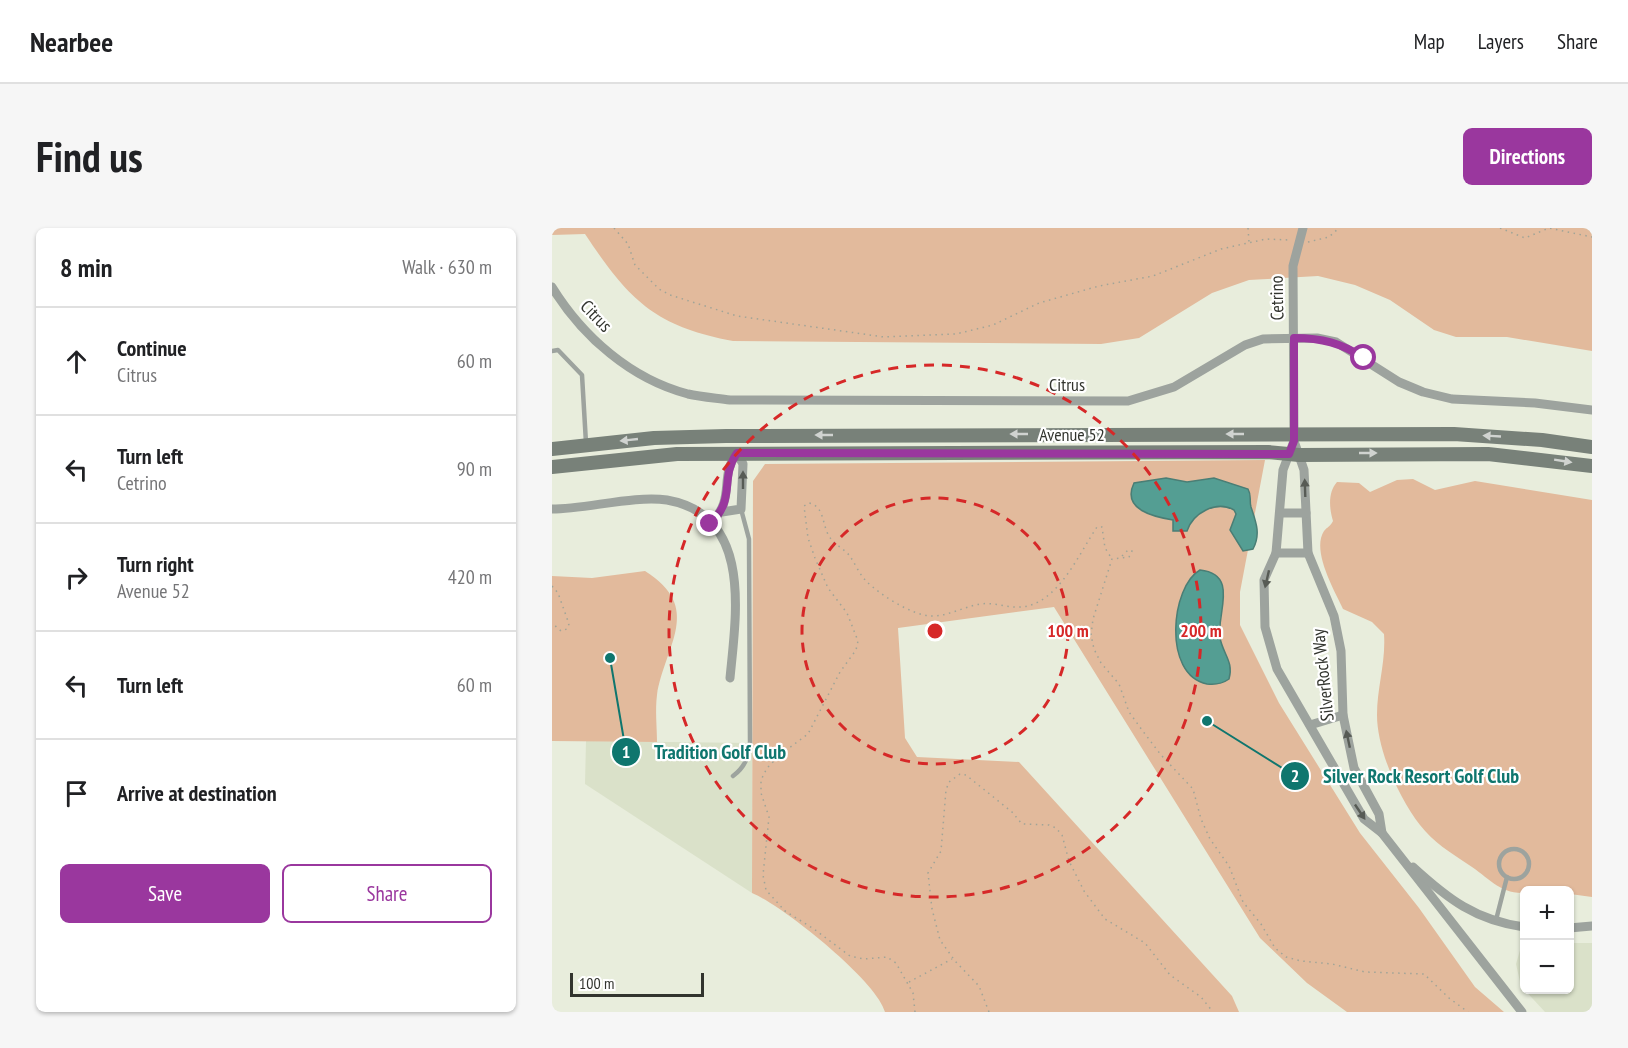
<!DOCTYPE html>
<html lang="en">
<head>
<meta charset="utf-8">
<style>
	body { margin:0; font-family:"PT Sans Narrow",sans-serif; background:#f6f6f6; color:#202124 }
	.controls { position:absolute; right:18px; bottom:18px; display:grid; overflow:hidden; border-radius:9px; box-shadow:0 2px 4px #0004 }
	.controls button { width:54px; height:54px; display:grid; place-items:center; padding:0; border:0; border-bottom:2px solid #e0e0e0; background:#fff; color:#202124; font:30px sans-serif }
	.scale { position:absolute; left:18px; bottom:15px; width:134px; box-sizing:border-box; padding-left:6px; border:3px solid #32342e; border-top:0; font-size:16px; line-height:21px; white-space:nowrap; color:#32342e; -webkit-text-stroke:4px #fff; paint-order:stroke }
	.stop { position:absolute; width:18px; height:18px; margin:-14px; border:4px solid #9a379e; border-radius:50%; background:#fff }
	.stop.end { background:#9a379e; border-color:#fff; box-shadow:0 2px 6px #0008 }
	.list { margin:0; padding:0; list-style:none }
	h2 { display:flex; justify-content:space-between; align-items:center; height:78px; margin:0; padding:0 24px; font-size:26px }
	h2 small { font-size:20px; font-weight:400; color:#757577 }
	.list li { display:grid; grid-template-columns:39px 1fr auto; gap:18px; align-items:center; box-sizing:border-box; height:108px; padding:0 24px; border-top:2px solid #e0e0e0 }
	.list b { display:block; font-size:22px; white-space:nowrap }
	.list p { margin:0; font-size:20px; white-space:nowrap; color:#757577 }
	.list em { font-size:20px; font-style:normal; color:#757577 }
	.actions { display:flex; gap:12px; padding:18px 24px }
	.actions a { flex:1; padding:14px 0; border:2px solid #9a379e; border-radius:9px; text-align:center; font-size:21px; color:#9a379e }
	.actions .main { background:#9a379e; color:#fff }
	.icon { flex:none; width:33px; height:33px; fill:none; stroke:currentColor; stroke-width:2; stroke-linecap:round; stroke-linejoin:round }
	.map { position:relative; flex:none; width:1040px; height:784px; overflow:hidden; border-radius:9px }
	header { display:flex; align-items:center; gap:36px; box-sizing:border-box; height:84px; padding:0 30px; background:#fff; border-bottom:2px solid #e0e0e0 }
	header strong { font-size:28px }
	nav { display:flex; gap:33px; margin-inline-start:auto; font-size:21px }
	.intro { display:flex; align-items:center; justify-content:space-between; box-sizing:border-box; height:144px; padding:0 36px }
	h1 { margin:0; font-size:42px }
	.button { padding:15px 27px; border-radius:9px; background:#9a379e; color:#fff; font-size:21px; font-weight:700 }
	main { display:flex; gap:36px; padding:0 36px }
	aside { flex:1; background:#fff; border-radius:9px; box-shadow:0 2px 4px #0004 }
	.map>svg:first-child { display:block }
</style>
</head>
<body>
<header>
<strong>Nearbee</strong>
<nav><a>Map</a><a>Layers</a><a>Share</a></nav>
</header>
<div class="intro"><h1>Find us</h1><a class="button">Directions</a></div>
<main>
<aside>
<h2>8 min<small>Walk · 630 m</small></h2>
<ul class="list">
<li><svg class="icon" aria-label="ahead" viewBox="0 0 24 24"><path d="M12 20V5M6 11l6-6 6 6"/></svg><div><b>Continue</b><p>Citrus</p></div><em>60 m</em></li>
<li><svg class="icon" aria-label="left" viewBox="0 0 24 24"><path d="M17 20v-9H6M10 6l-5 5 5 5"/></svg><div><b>Turn left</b><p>Cetrino</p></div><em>90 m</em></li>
<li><svg class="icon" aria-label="right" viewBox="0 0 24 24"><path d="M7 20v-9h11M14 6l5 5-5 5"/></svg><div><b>Turn right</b><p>Avenue 52</p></div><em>420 m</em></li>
<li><svg class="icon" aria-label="left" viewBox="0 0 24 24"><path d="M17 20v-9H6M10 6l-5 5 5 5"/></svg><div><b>Turn left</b></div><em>60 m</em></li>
<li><svg class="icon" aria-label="arrive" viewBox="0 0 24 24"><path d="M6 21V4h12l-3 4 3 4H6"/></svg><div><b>Arrive at destination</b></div></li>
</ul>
<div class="actions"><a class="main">Save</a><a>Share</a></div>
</aside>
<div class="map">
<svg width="1040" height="784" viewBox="0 0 1040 784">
	<rect width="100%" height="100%" fill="#e8eddc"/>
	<g fill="#dae1c9">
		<path d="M34,513L200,515V665L33,556Z"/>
		<path d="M1018,715H1040V784H993L969,758L964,736L969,719L972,718V762H1017Z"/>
	</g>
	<g fill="#e2ba9c">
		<path d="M0,0H1040V123L955,109H904L882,102L838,72L803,57L766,48L697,52L660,65L587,110L549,116L181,113C102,98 77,72 33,6L0,7Z"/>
		<path d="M713,232L688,364V397L727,475L808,605L867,680L923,759L952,784H795L755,755L708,710L502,379L346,400L353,510L365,529L467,534L680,768L687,784H333C325,753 231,678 200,665L201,253L213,236Z"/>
		<path d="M861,251L883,262L923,253L1040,272V669L1018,666L1017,662H972V665C948,666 936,649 917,637C899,625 881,614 868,597C847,570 825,522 825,487C825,459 834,434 832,406L820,394L791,381C783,363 759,323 772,303C775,299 778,299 781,293C777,280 776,264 785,254L807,255L818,264L845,252Z"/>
		<path d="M93,343C152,380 113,417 105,467C103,482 105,499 105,514L0,513V348L40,350Z"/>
	</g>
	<g fill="#549e93" stroke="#4a7e75" stroke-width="1.5">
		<path d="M614,250L635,254L662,250L696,261C700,268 697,272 699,279C704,294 709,306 701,321L691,323L678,302L684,286L682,282C664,272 641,285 635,303H621V292C603,289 569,282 582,255Z"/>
		<path d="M648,342C688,346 664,387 668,410C671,426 682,434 677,451C670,456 663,457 655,456C610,447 619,358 648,342Z"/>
	</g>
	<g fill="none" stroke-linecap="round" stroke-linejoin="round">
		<g stroke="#a0a497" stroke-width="1.5" stroke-dasharray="1.5 4.5" stroke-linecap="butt">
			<path d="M62,0L76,16L83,37L107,61L118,67L185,88L332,109L404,106L441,97L487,75L547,58L601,48L669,21L714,11L737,12"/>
			<path d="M696,0L697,14"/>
			<path d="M948,0L973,10L997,0L1040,9"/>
			<path d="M756,14L777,9L787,0"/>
			<path d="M570,328L576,322L580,323L577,329L560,331L541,391L539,407L542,421L549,435L567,456L577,484L590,502L609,527L641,561L649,591L658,611L677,638L691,674L709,696L723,720L734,729L749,733L780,736L813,744L872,746L897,770L916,784"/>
			<path d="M0,358L6,365L17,396L15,401L9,403L0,395"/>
			<path d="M357,754L400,731"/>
			<path d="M363,784L361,765L344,735L335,729L312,731L298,728L262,701L233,683L214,662L211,647L217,589L209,565V552L215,540L229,526L256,506L288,444L304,422L306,413L295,385L276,360L263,330L256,310L252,278L257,275C271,278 270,292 275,304C279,315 290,319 297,327C303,335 307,346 315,354C329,367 359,387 379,388C397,388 411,379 428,376C442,374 455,380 469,379C506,376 526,327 545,299H550L553,320L560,331"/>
			<path d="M437,784L427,758L403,733L388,712L380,681L376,645L389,623L394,562L397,554L408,546L414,547L460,584L470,596L497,597L504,600L510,607L517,633L532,663L553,691L593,715L618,747L649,769L661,784"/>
		</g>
		<g stroke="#9da39e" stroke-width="4.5">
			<path d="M0,123L6,122L30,147L34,215"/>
			<path d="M181,548C193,539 196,530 198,515L197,311L189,281"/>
			<circle cx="962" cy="636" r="15"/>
			<path d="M944,692L955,649"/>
		</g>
		<g stroke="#9da39e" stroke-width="9">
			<path d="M751,0L741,38L742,213L752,242L756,325L782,388L789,423L791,487L802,540L827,586L830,605"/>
			<path d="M0,59C31,109 79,151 136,166C149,169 164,170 178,172L576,173L622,159L693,117L711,111L765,110L784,114L847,154L871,164L900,171L983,175L1040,182"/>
			<path d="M742,213L731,242L724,325L712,352L713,399L725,441L812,591L830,605L970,784"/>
			<path d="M0,281C34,281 83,267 115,272C201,287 184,387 178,450"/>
			<path d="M728,285H754"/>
			<path d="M158,296C185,270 166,250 185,225L191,236L189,281L170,284"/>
			<path d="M724,325H756"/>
			<path d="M758,497L791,487"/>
			<path d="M861,639C896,671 923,692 972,699"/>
			<path d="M1017,700L1040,698"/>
		</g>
		<g stroke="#788179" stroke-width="14">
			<path d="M0,221L102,210L174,208L902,206L990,212L1040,219"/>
			<path d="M0,239L125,226L716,224L747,227L936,226L1040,238"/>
		</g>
	</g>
	<defs><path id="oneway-solid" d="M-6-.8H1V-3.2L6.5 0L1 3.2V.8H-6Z" transform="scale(1.5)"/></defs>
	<g fill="#d0d3d0">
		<use href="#oneway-solid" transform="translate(467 206) rotate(180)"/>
		<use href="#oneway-solid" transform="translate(683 206) rotate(180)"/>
		<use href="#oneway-solid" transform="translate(272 207) rotate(180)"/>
		<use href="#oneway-solid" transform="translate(940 208) rotate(-177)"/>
		<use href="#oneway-solid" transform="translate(77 212) rotate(174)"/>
		<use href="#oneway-solid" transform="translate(816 225)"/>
		<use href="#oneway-solid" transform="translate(1011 233) rotate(9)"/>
	</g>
	<g fill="#575b55">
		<use href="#oneway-solid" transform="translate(191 252) rotate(-90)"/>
		<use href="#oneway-solid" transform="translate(753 260) rotate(-92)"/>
		<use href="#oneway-solid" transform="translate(715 351) rotate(103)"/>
		<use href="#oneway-solid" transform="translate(796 511) rotate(-102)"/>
		<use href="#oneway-solid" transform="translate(808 584) rotate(56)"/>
	</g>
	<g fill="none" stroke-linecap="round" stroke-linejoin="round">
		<path stroke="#9a379e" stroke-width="8" d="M158,296C185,270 167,251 185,225L737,226L742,213V110C770,110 789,115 812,130"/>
	</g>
	<g fill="none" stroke="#d62828" stroke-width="3" stroke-dasharray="10 8">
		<circle cx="383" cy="403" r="133"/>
		<circle cx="383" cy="403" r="266"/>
	</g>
	<g text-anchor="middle" stroke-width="4.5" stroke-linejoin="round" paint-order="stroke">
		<g font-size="18" fill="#32342e" stroke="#fff">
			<text transform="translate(725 70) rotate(-91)" y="6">Cetrino</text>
			<text transform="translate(44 88) rotate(46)" y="6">Citrus</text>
			<text x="515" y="163">Citrus</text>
			<text x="520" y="213">Avenue 52</text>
			<text transform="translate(771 447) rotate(-96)" y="6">SilverRock Way</text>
		</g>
	</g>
	<circle cx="383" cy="403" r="9" fill="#d62828" stroke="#fff" stroke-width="3"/>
	<g font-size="18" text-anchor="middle" font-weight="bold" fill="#d62828" stroke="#fff" stroke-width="4.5" stroke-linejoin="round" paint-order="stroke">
		<text x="516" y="409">100 m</text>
		<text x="649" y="409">200 m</text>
	</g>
	<path fill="none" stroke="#0f766e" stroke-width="2" d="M58 430L74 524M655 493L743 548"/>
	<g fill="#0f766e" stroke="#fff" stroke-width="2">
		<circle cx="58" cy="430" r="6"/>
		<circle cx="655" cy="493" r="6"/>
		<circle cx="74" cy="524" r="15"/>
		<circle cx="743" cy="548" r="15"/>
	</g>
	<g font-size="18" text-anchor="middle" font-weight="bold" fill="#fff">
		<text x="74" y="530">1</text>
		<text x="743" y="554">2</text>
	</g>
	<g font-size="20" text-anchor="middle" font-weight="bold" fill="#0f766e" stroke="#fff" stroke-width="4.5" stroke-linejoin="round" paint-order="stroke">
		<text x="168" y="531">Tradition Golf Club</text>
		<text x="869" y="555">Silver Rock Resort Golf Club</text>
	</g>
</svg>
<div class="controls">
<button>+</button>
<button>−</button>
</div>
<div class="scale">100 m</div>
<div class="stop" style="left:812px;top:130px"></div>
<div class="stop end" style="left:158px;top:296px"></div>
</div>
</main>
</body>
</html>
